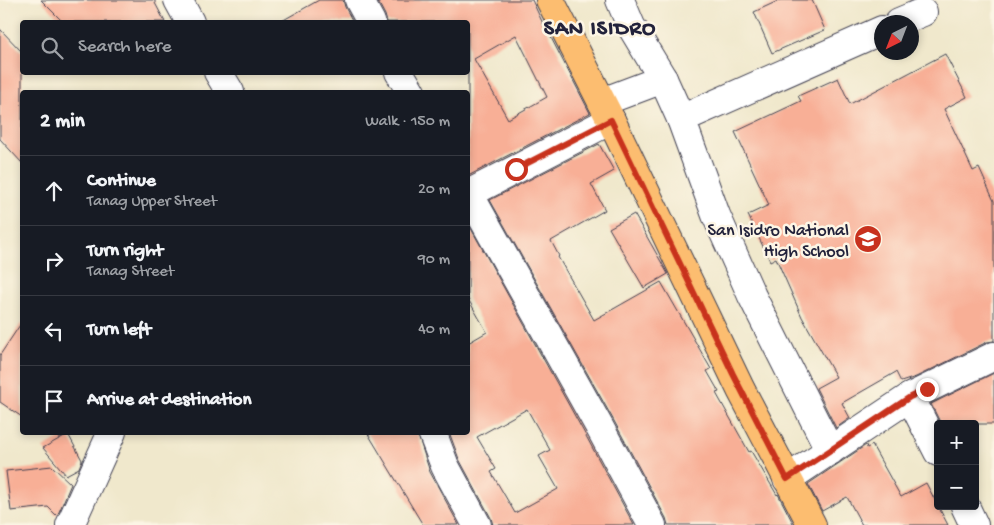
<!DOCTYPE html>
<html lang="en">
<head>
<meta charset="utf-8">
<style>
	body { margin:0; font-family:"Gochi Hand",sans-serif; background:#20242c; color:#f1f3f6 }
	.controls { position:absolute; right:15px; bottom:15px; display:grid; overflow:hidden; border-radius:5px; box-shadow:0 2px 8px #0003 }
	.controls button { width:45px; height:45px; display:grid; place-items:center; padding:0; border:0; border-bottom:1px solid #363941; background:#171b24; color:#f1f3f6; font:25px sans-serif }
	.compass { position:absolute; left:874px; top:15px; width:45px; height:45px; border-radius:50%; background:#171b24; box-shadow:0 2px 8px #0003; rotate:222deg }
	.stop { position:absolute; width:15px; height:15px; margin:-11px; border:4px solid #c8321e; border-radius:50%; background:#fff }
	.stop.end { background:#c8321e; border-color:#fff; box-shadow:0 1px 5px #0008 }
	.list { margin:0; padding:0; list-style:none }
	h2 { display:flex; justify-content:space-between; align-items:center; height:65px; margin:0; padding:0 20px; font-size:21px }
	h2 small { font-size:16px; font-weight:400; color:#9ea1a6 }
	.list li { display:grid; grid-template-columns:32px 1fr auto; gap:15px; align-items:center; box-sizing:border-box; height:70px; padding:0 20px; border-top:1px solid #363941 }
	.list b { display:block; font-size:19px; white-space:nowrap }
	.list p { margin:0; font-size:16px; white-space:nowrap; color:#9ea1a6 }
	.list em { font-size:16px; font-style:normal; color:#9ea1a6 }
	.icon { flex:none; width:28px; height:28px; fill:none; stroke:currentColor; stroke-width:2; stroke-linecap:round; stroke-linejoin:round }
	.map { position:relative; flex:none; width:994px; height:525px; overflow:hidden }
	.search { position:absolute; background:#171b24; box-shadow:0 2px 8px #0003; left:20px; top:20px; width:450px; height:55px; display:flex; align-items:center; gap:12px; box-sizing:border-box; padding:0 18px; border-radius:5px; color:#9ea1a6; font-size:19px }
	.panel { position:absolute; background:#171b24; box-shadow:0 2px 8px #0003; left:20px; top:90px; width:450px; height:345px; border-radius:5px }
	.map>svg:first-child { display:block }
</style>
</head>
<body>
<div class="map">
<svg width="994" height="525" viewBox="0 0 994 525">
	<rect width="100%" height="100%" fill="#fcf5e5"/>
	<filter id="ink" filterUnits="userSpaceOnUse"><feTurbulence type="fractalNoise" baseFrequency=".02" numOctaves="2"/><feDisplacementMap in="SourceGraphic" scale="10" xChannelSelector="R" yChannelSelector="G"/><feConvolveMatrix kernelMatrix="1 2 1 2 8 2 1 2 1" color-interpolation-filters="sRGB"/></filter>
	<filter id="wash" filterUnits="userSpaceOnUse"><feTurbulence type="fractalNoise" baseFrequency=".0096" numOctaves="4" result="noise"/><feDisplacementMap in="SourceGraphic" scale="20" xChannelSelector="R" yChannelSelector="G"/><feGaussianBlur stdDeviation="1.12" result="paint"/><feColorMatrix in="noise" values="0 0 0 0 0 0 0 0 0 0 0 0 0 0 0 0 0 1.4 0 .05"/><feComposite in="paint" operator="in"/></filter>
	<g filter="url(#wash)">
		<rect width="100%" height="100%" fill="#f0e8cc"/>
		<g id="blocks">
			<g fill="#f8af96" fill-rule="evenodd">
				<path d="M41,0H155V3L165,22H63Z"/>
				<path d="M319,0H343L345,7L353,22H280Z"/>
				<path d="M377,0H532L545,28H546L590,113L468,176V22H387L385,15ZM516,35L547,97L508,119L474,59Z"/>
				<path d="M780,0H812L825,30L772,53L754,12Z"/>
				<path d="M0,29L22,52V163L0,139Z"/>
				<path d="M945,54L967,97L944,109L973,171L979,168L994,201V341L987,342L916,377L901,382L896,372L842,403L850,418L836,428L816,388L836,377L802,317L776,258L770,261L748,215L769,205L735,132L801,101L798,96L838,78L850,104Z"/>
				<path d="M599,144L614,171L591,184L605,210L551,241L559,256L558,257L594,320L661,282L711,369L707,371L719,392L716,393L749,452L751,451L777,495L778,494L794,525H668L666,518L614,421L490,200Z"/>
				<path d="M634,214L668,274L644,288L609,228Z"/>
				<path d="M468,223L586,436L634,525H493L491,518L459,459L449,432H468V343L487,332L468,299ZM527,409L550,450L539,456L558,489L515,513L491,472L496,469L477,437Z"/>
				<path d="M22,322V417L0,402V355Z"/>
				<path d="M994,373V424H941L931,404Z"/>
				<path d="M367,432H417L430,472L459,525H423Z"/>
				<path d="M68,434L82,460L79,468L66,475L43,448Z"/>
				<path d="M866,445L867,448L872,445L901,497L926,483L948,525H862L847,497L822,511L808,484Z"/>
				<path d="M52,466L71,484L59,512L56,515L48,507L11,511L6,471Z"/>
			</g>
		</g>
	</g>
	<g filter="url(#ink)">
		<use href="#blocks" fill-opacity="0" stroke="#414051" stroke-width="1"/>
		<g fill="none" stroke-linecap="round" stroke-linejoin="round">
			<g stroke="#414051" stroke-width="30">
				<g id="minor">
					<path d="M178,0L190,22"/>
					<path d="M359,0L371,22"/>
					<path d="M620,0L631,26L663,79L681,119L716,215L752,296L830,451"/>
					<path d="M899,22L923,12"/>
					<path d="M218,72L230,92"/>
					<path d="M399,72L411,92"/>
					<path d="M602,102L663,79"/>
					<path d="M681,119L882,30"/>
					<path d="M468,192L600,428L652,525"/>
					<path d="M468,194L611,120"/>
					<path d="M910,397L938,452"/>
					<path d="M432,432L445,466L477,525"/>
					<path d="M787,479L910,397L994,356"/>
					<path d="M965,506L974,525"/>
					<path d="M70,525L112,432"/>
				</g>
			</g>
			<g stroke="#414051" stroke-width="30">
				<path id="major" d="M550,0L611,120L741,390L812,525"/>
			</g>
			<use href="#minor" stroke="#fff" stroke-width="28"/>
			<use href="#major" stroke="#fcbd6f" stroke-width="28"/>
		</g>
	</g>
	<g fill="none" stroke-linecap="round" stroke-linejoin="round" filter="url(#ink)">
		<path stroke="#c8321e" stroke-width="6" d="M516,169L611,120L733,374L787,479L910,397L927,389"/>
	</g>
	<defs>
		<g id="school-disc" transform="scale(1.4375)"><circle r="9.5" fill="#c8321e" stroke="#fcf5e5"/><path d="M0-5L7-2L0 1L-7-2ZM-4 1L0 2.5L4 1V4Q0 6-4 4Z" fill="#fff"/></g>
	</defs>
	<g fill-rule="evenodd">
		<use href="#school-disc" x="868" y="239"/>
	</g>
	<g text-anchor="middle" stroke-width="5" stroke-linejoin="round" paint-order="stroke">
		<g font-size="18" fill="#22223b" stroke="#fcf5e5" text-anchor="end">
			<text x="849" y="235">San Isidro National<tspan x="849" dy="21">High School</tspan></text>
		</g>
		<g font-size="22" font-weight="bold" letter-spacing="1" fill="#22223b" stroke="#fcf5e5">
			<text x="600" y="34">SAN ISIDRO</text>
		</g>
	</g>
</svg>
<div class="controls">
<button>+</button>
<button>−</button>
</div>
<svg class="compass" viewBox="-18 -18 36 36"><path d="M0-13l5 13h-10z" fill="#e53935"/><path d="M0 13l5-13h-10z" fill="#9ea1a6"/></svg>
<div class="stop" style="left:516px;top:169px"></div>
<div class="stop end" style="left:927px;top:389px"></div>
<div class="search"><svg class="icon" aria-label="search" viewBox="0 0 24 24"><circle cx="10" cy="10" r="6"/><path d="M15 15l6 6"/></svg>Search here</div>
<section class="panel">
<h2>2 min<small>Walk · 150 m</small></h2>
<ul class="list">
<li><svg class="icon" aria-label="ahead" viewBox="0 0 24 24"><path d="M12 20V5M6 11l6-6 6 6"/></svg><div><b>Continue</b><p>Tanag Upper Street</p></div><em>20 m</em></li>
<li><svg class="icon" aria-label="right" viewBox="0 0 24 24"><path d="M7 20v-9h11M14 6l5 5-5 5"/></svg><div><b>Turn right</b><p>Tanag Street</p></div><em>90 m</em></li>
<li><svg class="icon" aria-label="left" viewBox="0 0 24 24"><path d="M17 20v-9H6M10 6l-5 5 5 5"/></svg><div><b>Turn left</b></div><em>40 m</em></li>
<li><svg class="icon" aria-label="arrive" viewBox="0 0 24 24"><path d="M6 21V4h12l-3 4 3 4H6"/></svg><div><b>Arrive at destination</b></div></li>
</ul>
</section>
</div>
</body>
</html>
